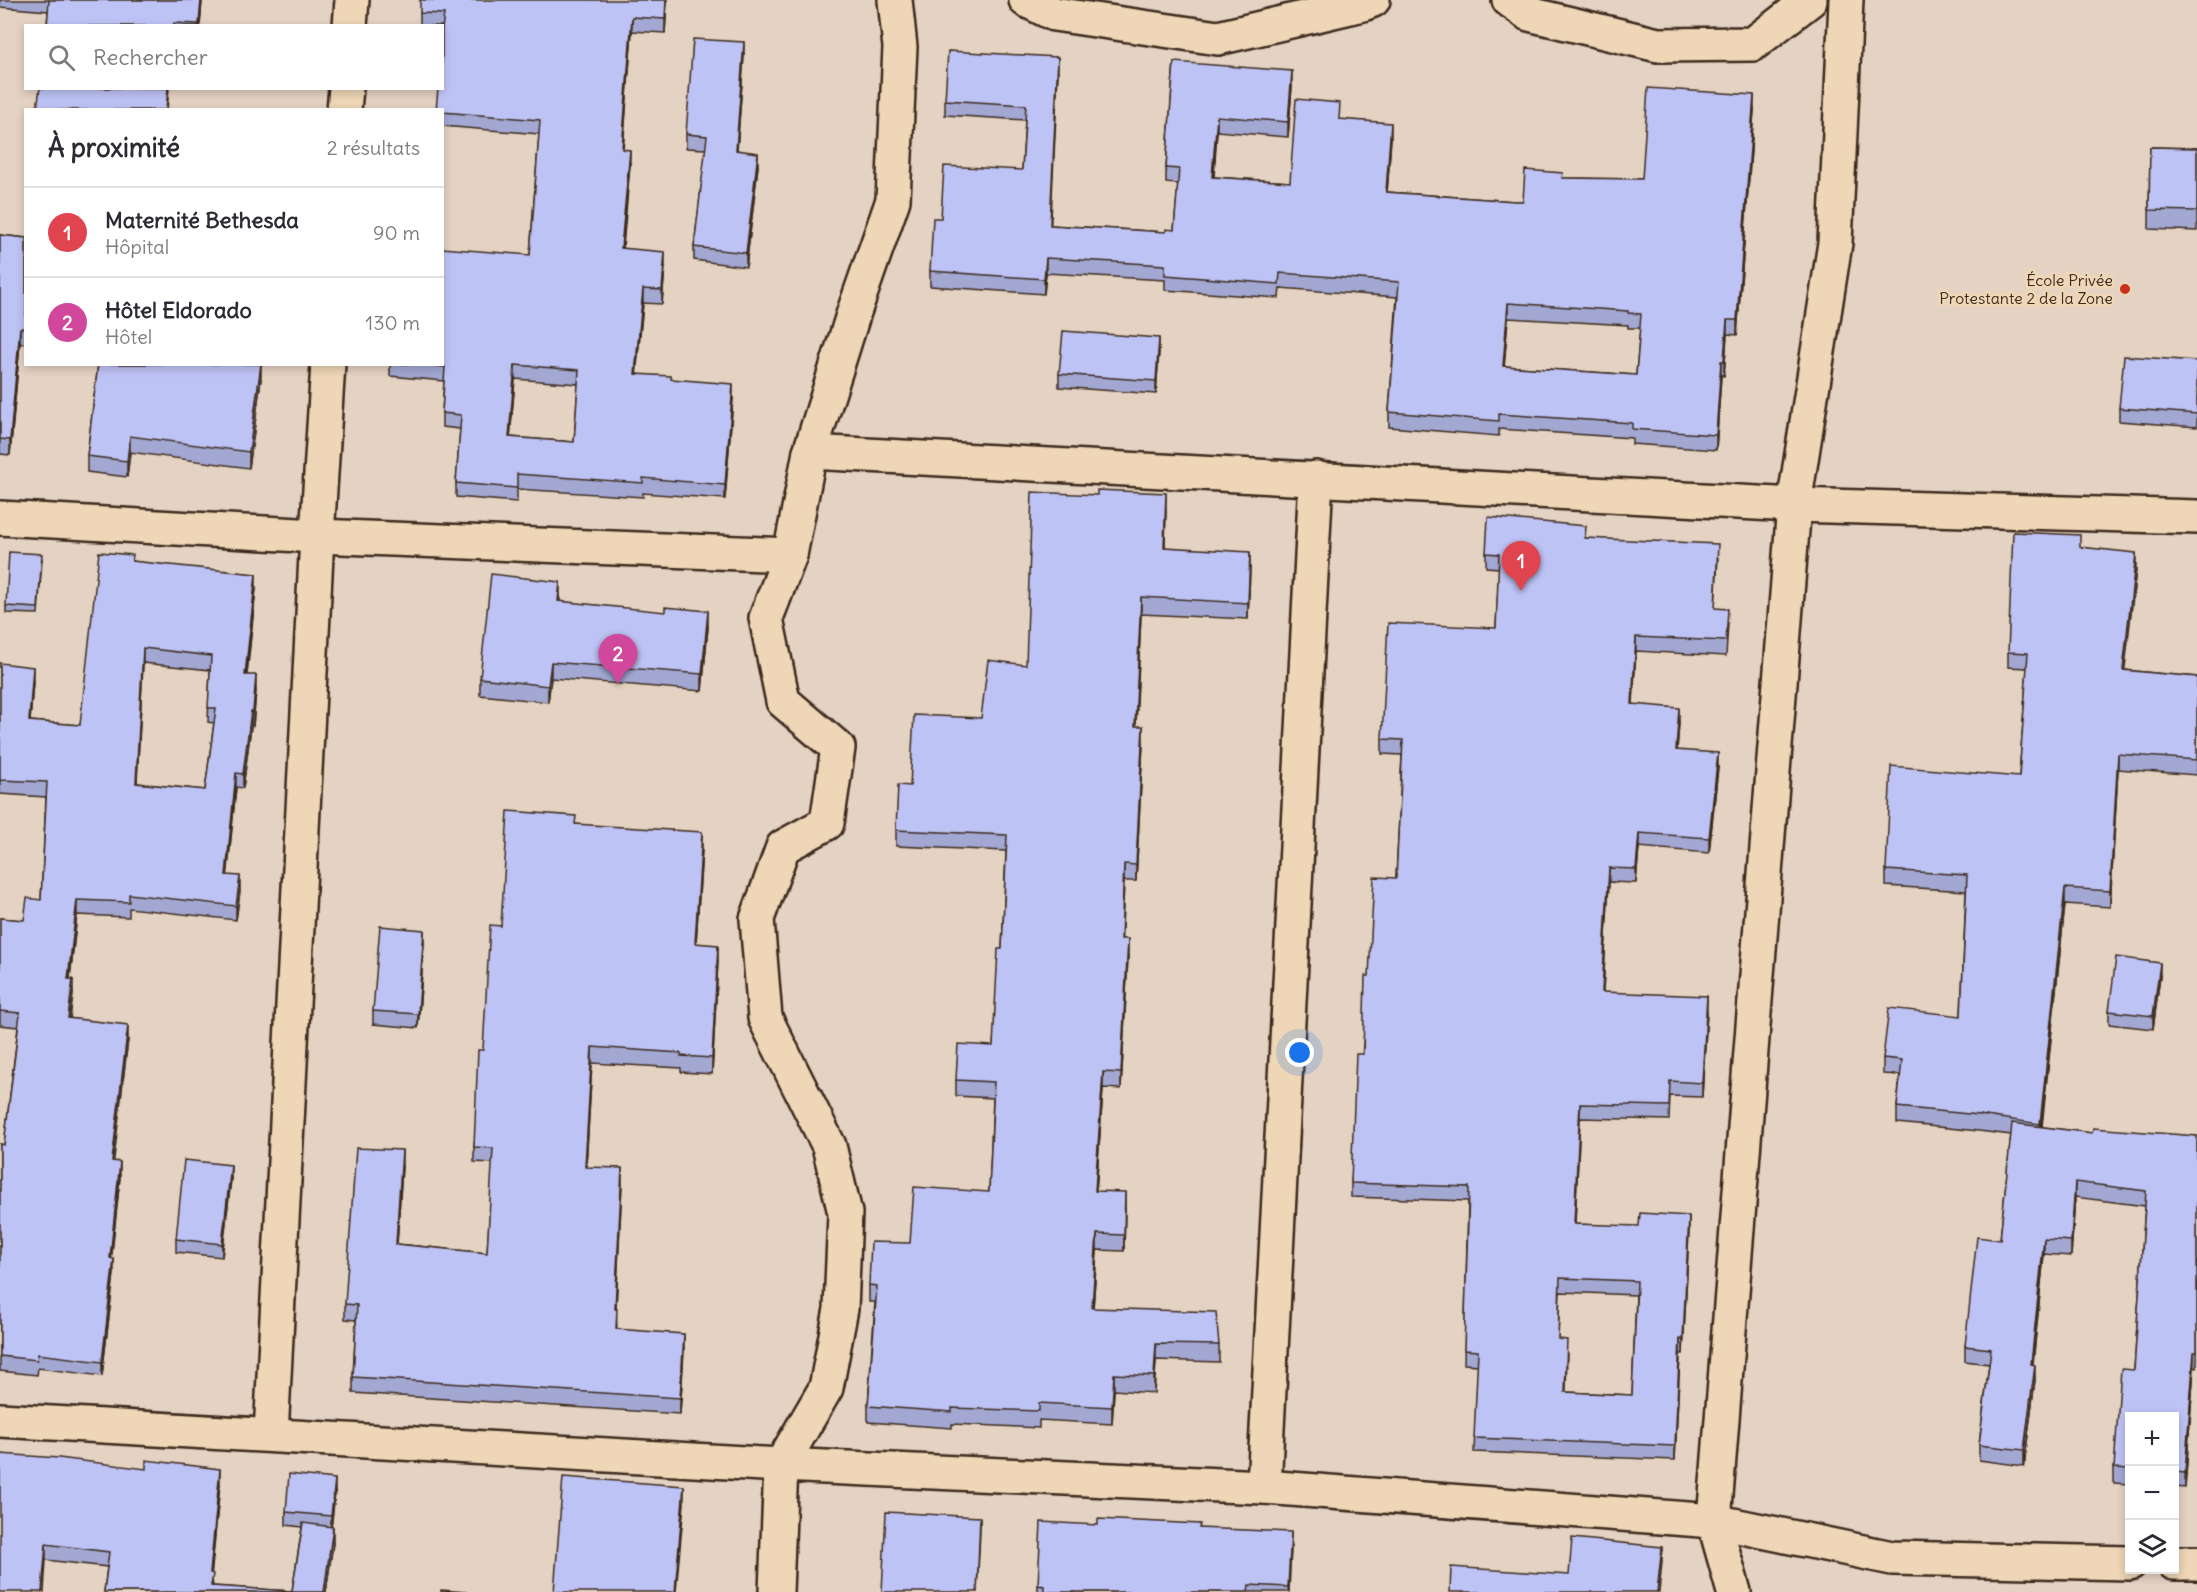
<!DOCTYPE html>
<html lang="fr">
<head>
<meta charset="utf-8">
<style>
	body { margin:0; font-family:Delius,sans-serif; background:#f2f2f3; color:#2b2b33 }
	.controls { position:absolute; right:18px; bottom:18px; display:grid; overflow:hidden; border-radius:0px; box-shadow:0 3px 9px #0003 }
	.controls button { width:54px; height:54px; display:grid; place-items:center; padding:0; border:0; border-bottom:2px solid #e1e1e2; background:#fff; color:#2b2b33; font:30px sans-serif }
	.you { position:absolute; left:1300px; top:1053px; width:21px; height:21px; margin:-15px; border:4px solid #fff; border-radius:50%; background:#1a73e8; box-shadow:0 0 0 9px #1a73e833 }
	.badge { display:grid; place-items:center; width:39px; height:39px; border-radius:50%; background:#0b8043; color:#fff; font-size:20px; font-weight:700 }
	.pin { position:absolute; translate:-50% -50px; filter:drop-shadow(0 2px 3px #0008) }
	.pin::after { content:''; position:absolute; top:32px; width:21px; height:18px; background:inherit; clip-path:polygon(0 0,100% 0,50% 100%) }
	.list { margin:0; padding:0; list-style:none }
	h2 { display:flex; justify-content:space-between; align-items:center; height:78px; margin:0; padding:0 24px; font-size:26px }
	h2 small { font-size:20px; font-weight:400; color:#7c7c81 }
	.list li { display:grid; grid-template-columns:39px 1fr auto; gap:18px; align-items:center; box-sizing:border-box; height:90px; padding:0 24px; border-top:2px solid #e1e1e2 }
	.list b { display:block; font-size:22px; white-space:nowrap }
	.list p { margin:0; font-size:20px; white-space:nowrap; color:#7c7c81 }
	.list em { font-size:20px; font-style:normal; color:#7c7c81 }
	.icon { flex:none; width:33px; height:33px; fill:none; stroke:currentColor; stroke-width:2; stroke-linecap:round; stroke-linejoin:round }
	.map { position:relative; flex:none; width:2197px; height:1592px; overflow:hidden }
	.search { position:absolute; background:#fff; box-shadow:0 3px 9px #0003; left:24px; top:24px; width:420px; height:66px; display:flex; align-items:center; gap:15px; box-sizing:border-box; padding:0 21px; border-radius:0px; color:#7c7c81; font-size:22px }
	.panel { position:absolute; background:#fff; box-shadow:0 3px 9px #0003; left:24px; top:108px; width:420px; height:258px; border-radius:0px }
	.map>svg:first-child { display:block }
</style>
</head>
<body>
<div class="map">
<svg width="2197" height="1592" viewBox="0 0 2197 1592">
	<rect width="100%" height="100%" fill="#e4d2c3"/>
	<filter id="ink" filterUnits="userSpaceOnUse"><feTurbulence type="fractalNoise" baseFrequency=".0167" numOctaves="2"/><feDisplacementMap in="SourceGraphic" scale="12" xChannelSelector="R" yChannelSelector="G"/><feConvolveMatrix kernelMatrix="1 2 1 2 8 2 1 2 1" color-interpolation-filters="sRGB"/></filter>
	<g filter="url(#ink)">
		<g fill="none" stroke-linecap="round" stroke-linejoin="round">
			<g stroke="#3b2a1e" stroke-width="38">
				<g id="minor">
					<path d="M1026,0L1054,14L1218,38L1363,4L1373,0"/>
					<path d="M1509,0L1529,14L1658,45L1753,44L1810,0"/>
					<path d="M350,26L352,0"/>
					<path d="M344,110L346,88"/>
					<path d="M810,452L1794,505L2197,517"/>
					<path d="M0,518L317,536L790,555"/>
					<path d="M0,1420L781,1465L1264,1487L1714,1521L1892,1558L2130,1563"/>
					<path d="M271,1435L317,536L328,364"/>
					<path d="M1264,1487L1316,478"/>
					<path d="M2174,1563H2197"/>
					<path d="M776,1592L781,1465L826,1388L841,1309L845,1213L829,1146L765,1018L757,919L783,847L827,823L838,748L783,701L766,618L790,555L810,452L854,312L893,200L900,47L895,0"/>
					<path d="M1734,1592L1714,1521L1794,505L1835,243L1846,0"/>
				</g>
			</g>
			<use href="#minor" stroke="#eed6b6" stroke-width="33"/>
		</g>
		<g fill="#a3a8d3" stroke="#3b2a1e" stroke-width="1.5" fill-rule="evenodd">
			<path d="M0,0H202L200,26H47L48,11L0,7Z"/>
			<path d="M667,0L665,33L632,31L623,149L630,164L623,248L665,266L662,304L643,303L636,374L671,379L733,398L725,499L643,493V497L517,489V502L456,497V483L460,429L442,427V413L444,381L390,376V364H442L530,255L539,134L442,126V26H420V13ZM515,379L578,384L574,442L510,437Z"/>
			<path d="M744,55L737,150L758,166L746,267L694,260V247L706,149L686,148V134Z"/>
			<path d="M1174,62L1292,86L1288,137L1217,131L1214,177L1290,182L1340,120L1391,138L1387,192L1515,201H1523L1563,178L1642,179L1754,110L1737,335L1727,334L1724,376L1721,375L1716,450L1632,444V438L1499,429V436L1389,427V412L1397,297L1280,288L1279,298L1165,290V280L1046,273L1044,294L930,286V271L941,218L1022,170L1025,120L945,115V100L1058,72L1050,225L1166,232L1174,230L1178,184L1166,183V168ZM1508,318L1628,325V328H1640L1636,375L1504,366Z"/>
			<path d="M2150,147L2197,148V231L2149,229Z"/>
			<path d="M0,235L26,238V344L20,343L10,455L0,454Z"/>
			<path d="M1159,351L1156,394L1059,387V374Z"/>
			<path d="M2197,361V427L2119,421V408Z"/>
			<path d="M98,364L261,379L249,468L130,452L127,477L87,472V456Z"/>
			<path d="M1166,510L1165,547L1250,568L1248,619L1141,614L1136,726L1143,743L1136,881H1124L1121,939L1128,956L1121,1089L1103,1088L1096,1191L1125,1208L1124,1251L1097,1250L1093,1308L1219,1345V1362L1156,1360L1154,1393L1114,1390L1112,1424L1039,1420V1428L952,1424V1428L868,1422V1406L875,1302H869V1285L910,1243L989,1192L993,1098L956,1096V1080L993,1046L1002,949L1006,851L896,846V830L910,786L981,718L1026,665Z"/>
			<path d="M1586,538L1718,558L1715,608L1728,623L1726,656L1636,651L1633,704L1679,722L1677,750L1718,767L1709,853L1639,847L1636,883L1609,882L1603,992L1707,1011L1702,1097L1670,1096L1669,1120L1580,1118L1575,1224L1689,1230L1683,1354H1680L1675,1460L1474,1452L1478,1365L1464,1364L1468,1201L1351,1197V1183L1369,976L1396,878L1402,755L1382,754V739L1496,628L1499,568L1486,567V553ZM1560,1292L1636,1295L1632,1395L1566,1392L1567,1354L1558,1339Z"/>
			<path d="M2080,547L2136,569L2124,670L2197,677V775L2118,769L2110,907L2065,904L2042,1127L2092,1133L2197,1136V1368L2194,1367L2185,1488L2175,1487V1416H2130V1484L2114,1483V1468L2134,1370L2145,1206L2075,1197L2071,1256L2044,1254L2033,1364L2035,1380L2024,1466L1979,1460V1445L1989,1364L1965,1361V1346L2000,1240L2011,1135L1979,1131L1897,1123V1107L1900,1075L1883,1074V1058L1961,1016L1966,891L1886,886V870L2019,777L2027,668L2008,667V652Z"/>
			<path d="M42,560L38,614L6,613V606Z"/>
			<path d="M133,561L256,588L247,675L256,690L253,726H251L243,788L236,787L227,875L240,891L236,920L129,908V917L77,915L70,979L73,994L70,1018L128,1039L113,1161L120,1177L111,1259L114,1273L102,1376L38,1368L37,1375L0,1371V1144L4,1145L18,1027L0,1025V918L24,920L41,900L46,797L0,794V663L33,681L30,721L80,725ZM143,663L210,670L208,722L214,723L205,790L137,783Z"/>
			<path d="M559,602L708,627L702,691L551,678L548,702L480,695V678Z"/>
			<path d="M576,824L702,848L696,943L718,960L712,1074L681,1072V1068L592,1063L586,1167L622,1183L616,1309L617,1329L684,1349L680,1414L353,1393V1377L356,1320L345,1319V1304L402,1166L397,1244L487,1253L493,1163L474,1162V1147L483,1050L501,926Z"/>
			<path d="M424,943L418,1028L373,1024V1011Z"/>
			<path d="M2160,976L2153,1029L2109,1024V1011Z"/>
			<path d="M231,1179L222,1257L176,1252V1239Z"/>
			<path d="M0,1454L220,1484L211,1573L213,1586L292,1591L302,1527L286,1525V1512L335,1492L331,1527L333,1543L326,1592H104L107,1567L46,1560Z"/>
			<path d="M1098,1525L1200,1528L1291,1547L1289,1592H1038V1585Z"/>
		</g>
		<g fill="#8588ac" stroke="#3b2a1e" stroke-width="1.5">
			<path d="M201,0H202L200,26H199Z"/>
			<path d="M666,0H667L665,33V19Z"/>
			<path d="M632,17V31L622,163V149Z"/>
			<path d="M744,42V55L736,163V150Z"/>
			<path d="M1058,57V72L1050,240V225Z"/>
			<path d="M1292,71V86L1288,137V122Z"/>
			<path d="M168,88H169L167,110H166Z"/>
			<path d="M1754,95V110L1737,335V320Z"/>
			<path d="M1217,116V131L1212,192V177Z"/>
			<path d="M1391,123V138L1386,207V192Z"/>
			<path d="M630,150V164L621,262V248Z"/>
			<path d="M758,153V166L746,267V253Z"/>
			<path d="M665,252V266L662,304V290Z"/>
			<path d="M1046,258V273L1044,294V279Z"/>
			<path d="M643,289V303L635,388V374Z"/>
			<path d="M1508,303V318L1503,381V366Z"/>
			<path d="M1727,320V334L1724,376V361Z"/>
			<path d="M20,328V343L10,455V440Z"/>
			<path d="M1159,338V351L1156,394V381Z"/>
			<path d="M1721,361V375L1716,450V435Z"/>
			<path d="M261,364V379L249,468V452Z"/>
			<path d="M515,365V379L509,451V437Z"/>
			<path d="M733,384V398L725,499V485Z"/>
			<path d="M130,436V452L127,477V461Z"/>
			<path d="M1166,493V510L1164,563V547Z"/>
			<path d="M1250,552V568L1248,619V603Z"/>
			<path d="M2136,553V569L2123,686V670Z"/>
			<path d="M256,574V588L245,689V675Z"/>
			<path d="M560,582V599L558,618V601Z"/>
			<path d="M1141,597V614L1135,742V726Z"/>
			<path d="M708,611V627L702,691V674Z"/>
			<path d="M1636,637V651L1632,718V704Z"/>
			<path d="M143,648V663L136,797V783Z"/>
			<path d="M551,662V678L548,702V686Z"/>
			<path d="M33,667V681L29,735V721Z"/>
			<path d="M256,675V690L253,726V711Z"/>
			<path d="M1679,708V722L1676,764V750Z"/>
			<path d="M251,711V726L243,788V774Z"/>
			<path d="M1143,726V743L1136,881V865Z"/>
			<path d="M1718,753V767L1709,853V838Z"/>
			<path d="M2118,754V769L2110,907V891Z"/>
			<path d="M236,773V787L226,890V875Z"/>
			<path d="M702,832V848L695,959V943Z"/>
			<path d="M1639,833V847L1636,883V869Z"/>
			<path d="M1124,864V881L1121,955V939Z"/>
			<path d="M1609,868V882L1602,1006V992Z"/>
			<path d="M240,876V891L236,920V906Z"/>
			<path d="M2065,888V904L2040,1139V1124Z"/>
			<path d="M77,900V915L68,993V979Z"/>
			<path d="M424,930V943L418,1028V1014Z"/>
			<path d="M1128,939V956L1121,1089V1073Z"/>
			<path d="M718,945V960L712,1074V1058Z"/>
			<path d="M2160,963V976L2153,1029V1016Z"/>
			<path d="M73,979V994L68,1032V1018Z"/>
			<path d="M1707,996V1011L1702,1097V1083Z"/>
			<path d="M128,1025V1039L112,1176V1161Z"/>
			<path d="M592,1047V1063L585,1182V1167Z"/>
			<path d="M1103,1072V1088L1095,1207V1191Z"/>
			<path d="M1580,1104V1118L1574,1238V1224Z"/>
			<path d="M402,1150V1166L396,1260V1244Z"/>
			<path d="M120,1162V1177L110,1273V1258Z"/>
			<path d="M231,1165V1179L222,1257V1244Z"/>
			<path d="M622,1168V1183L615,1325V1309Z"/>
			<path d="M2075,1182V1197L2071,1256V1241Z"/>
			<path d="M1125,1192V1208L1124,1251V1235Z"/>
			<path d="M1689,1216V1230L1683,1354V1340Z"/>
			<path d="M1097,1234V1250L1092,1324V1308Z"/>
			<path d="M2044,1239V1254L2031,1380V1364Z"/>
			<path d="M114,1259V1273L102,1376V1362Z"/>
			<path d="M684,1334V1349L680,1414V1398Z"/>
			<path d="M1680,1339V1354L1675,1460V1446Z"/>
			<path d="M1156,1344V1360L1154,1393V1376Z"/>
			<path d="M2194,1352V1367L2185,1488V1473Z"/>
			<path d="M2035,1365V1380L2024,1466V1450Z"/>
			<path d="M1114,1374V1390L1112,1424V1407Z"/>
			<path d="M220,1469V1484L210,1589V1573Z"/>
			<path d="M335,1479V1492L331,1530V1516Z"/>
			<path d="M684,1486V1504L676,1592H675Z"/>
			<path d="M980,1517V1532L977,1592Z"/>
			<path d="M333,1527V1543L326,1592H324Z"/>
			<path d="M1291,1532V1547L1288,1592Z"/>
			<path d="M46,1544V1560L44,1592H42Z"/>
			<path d="M1662,1547V1562L1659,1592H1657Z"/>
		</g>
		<g fill="#bec3f5" stroke="#3b2a1e" stroke-width="1.5" fill-rule="evenodd">
			<path d="M49,0H201L199,24L174,23V26H47Z"/>
			<path d="M420,0H666L665,19L632,17L622,149L630,150L621,248L665,252L662,290L643,289L635,374L671,376V379L733,384L725,485L643,478V483L517,474V488L456,483L461,415L442,413L445,367L419,364H442V248L530,255L540,120L442,112V110H436L438,88H442V29L444,14L420,13ZM515,365L579,370L574,442L509,437Z"/>
			<path d="M693,39L744,42L736,150L758,153L746,253L694,247L707,136L686,134Z"/>
			<path d="M948,51L1058,57L1050,225L1166,232V229L1174,230L1179,169L1166,168L1174,62L1292,71L1288,122L1217,116L1212,177L1290,182L1296,99L1340,103L1339,119L1391,123L1386,192L1515,201H1523L1525,170L1563,173L1562,178L1642,179L1648,88L1754,95L1737,320H1727L1724,361H1721L1716,435L1632,429V423L1499,414V421L1389,412L1399,282L1280,273L1279,284L1165,275V265L1046,258L1044,279L930,271L933,218H941L944,166L1022,170L1026,105L945,100ZM1508,303L1628,311V313L1641,314L1636,375L1503,366Z"/>
			<path d="M40,88H168L166,110H48L37,108Z"/>
			<path d="M2150,147L2197,148V211L2149,210Z"/>
			<path d="M0,235L26,238V328H20L10,440L0,439Z"/>
			<path d="M1063,331L1159,338L1156,381L1059,374Z"/>
			<path d="M2124,356L2197,361V414L2119,408Z"/>
			<path d="M98,364H261L249,452L130,436L127,461L87,456Z"/>
			<path d="M1097,490L1166,493L1164,547L1250,552L1248,603L1141,597L1135,726H1143L1136,865L1124,864L1121,939H1128L1121,1073L1103,1072L1095,1191L1125,1192L1124,1235L1097,1234L1092,1308L1216,1312L1219,1345L1156,1344L1154,1376L1114,1374L1112,1407L1039,1403V1411L952,1408V1412L868,1406L877,1286L869,1285L871,1242L910,1243L914,1187L989,1192L994,1082L956,1080L958,1044L993,1046L998,949H1002L1007,835L896,830L898,785L910,786L914,715L981,718L988,660L1026,665L1032,492L1097,495Z"/>
			<path d="M1488,517L1586,526L1585,538L1718,544L1715,608L1728,609L1726,641L1636,637L1632,704L1679,708L1676,750L1718,753L1709,838L1639,833L1636,869L1609,868L1602,992L1707,996L1702,1083L1670,1081L1669,1106L1580,1104L1574,1224L1639,1226L1640,1213L1689,1216L1683,1340L1680,1339L1675,1446L1474,1438L1478,1351L1464,1350L1469,1187L1351,1183L1356,1054H1363L1365,976H1369L1374,877L1396,878L1403,740L1382,739L1388,623L1496,628L1499,554L1486,553ZM1560,1278L1637,1281L1632,1395L1565,1392L1567,1340L1558,1339Z"/>
			<path d="M2013,532L2080,535V547L2136,553L2123,670L2197,677V760L2118,754L2110,891L2065,888L2040,1124L1979,1115L1897,1107L1902,1060L1883,1058L1889,1008L1961,1016L1967,875L1886,870L1891,766L2019,777L2028,653L2008,652Z"/>
			<path d="M9,552L42,554L38,608L6,606Z"/>
			<path d="M99,552L133,555L132,561L256,574L245,675H256L253,711H251L243,774L236,773L226,875L240,876L236,906L129,894V902L77,900L68,979H73L68,1018L128,1025L112,1161L120,1162L110,1258L114,1259L102,1362L38,1354L37,1360L0,1356V1144L4,1145L20,1013L0,1011V918L24,920L27,898L41,900L47,782L0,780V663L33,667L29,721L80,725ZM143,648L211,656L208,708H216L205,790L136,783Z"/>
			<path d="M491,574L560,582L558,601L665,612V607L708,611L702,674L551,662L548,686L480,678Z"/>
			<path d="M508,811L576,816L575,824L702,832L695,943L718,945L712,1058L681,1056V1053L592,1047L585,1167L622,1168L615,1309H617L616,1329L684,1334L680,1398L353,1377L357,1305L345,1304L356,1148L402,1150L396,1244L487,1253L493,1148L474,1147L478,1050H483L490,925L501,926Z"/>
			<path d="M380,926L424,930L418,1014L373,1011Z"/>
			<path d="M2116,957L2160,963L2153,1016L2109,1011Z"/>
			<path d="M2012,1123L2092,1133L2093,1128L2197,1136V1352H2194L2185,1473L2175,1472V1416H2130V1469L2114,1468L2121,1369L2134,1370L2146,1191L2075,1182L2071,1241L2044,1239L2031,1364L2035,1365L2024,1450L1979,1445L1991,1349L1965,1346L1977,1237L2000,1240Z"/>
			<path d="M184,1160L231,1165L222,1244L176,1239Z"/>
			<path d="M0,1454L59,1458L146,1469V1460L220,1469L210,1573L213,1574L211,1586L292,1591L303,1523L333,1527L324,1592H104L109,1552L46,1544L42,1592H0Z"/>
			<path d="M289,1474L335,1479L331,1516L286,1512Z"/>
			<path d="M563,1477L684,1486L675,1592H554Z"/>
			<path d="M886,1512L980,1517L977,1592H882Z"/>
			<path d="M1098,1519L1200,1524L1199,1528L1291,1532L1288,1587L1249,1585L1248,1592H1044V1586L1038,1585L1041,1522L1098,1525Z"/>
			<path d="M1572,1538L1662,1547L1657,1592H1450L1451,1567L1569,1575Z"/>
			<path d="M441,1590L467,1592H441Z"/>
		</g>
	</g>
	<circle fill="#c8321e" stroke="#eed6b6" stroke-width="2" cx="2125" cy="289" r="6"/>
	<g text-anchor="middle" stroke-width="6" stroke-linejoin="round" paint-order="stroke">
		<g font-size="16" fill="#3b2a1e" stroke="#eed6b6" text-anchor="end">
			<text x="2113" y="286">École Privée<tspan x="2113" dy="18">Protestante 2 de la Zone</tspan></text>
		</g>
	</g>
</svg>
<div class="controls">
<button>+</button>
<button>−</button>
<button><svg class="icon" aria-label="layers" viewBox="0 0 24 24"><path d="M12 4l9 5-9 5-9-5zM3 14l9 5 9-5"/></svg></button>
</div>
<div class="you"></div>
<div class="pin badge" style="left:1521px;top:591px;background:#e0444e">1</div>
<div class="pin badge" style="left:618px;top:684px;background:#d1479c">2</div>
<div class="search"><svg class="icon" aria-label="search" viewBox="0 0 24 24"><circle cx="10" cy="10" r="6"/><path d="M15 15l6 6"/></svg>Rechercher</div>
<section class="panel">
<h2>À proximité<small>2 résultats</small></h2>
<ul class="list">
<li><span class="badge" style="background:#e0444e">1</span><div><b>Maternité Bethesda</b><p>Hôpital</p></div><em>90 m</em></li>
<li><span class="badge" style="background:#d1479c">2</span><div><b>Hôtel Eldorado</b><p>Hôtel</p></div><em>130 m</em></li>
</ul>
</section>
</div>
</body>
</html>
